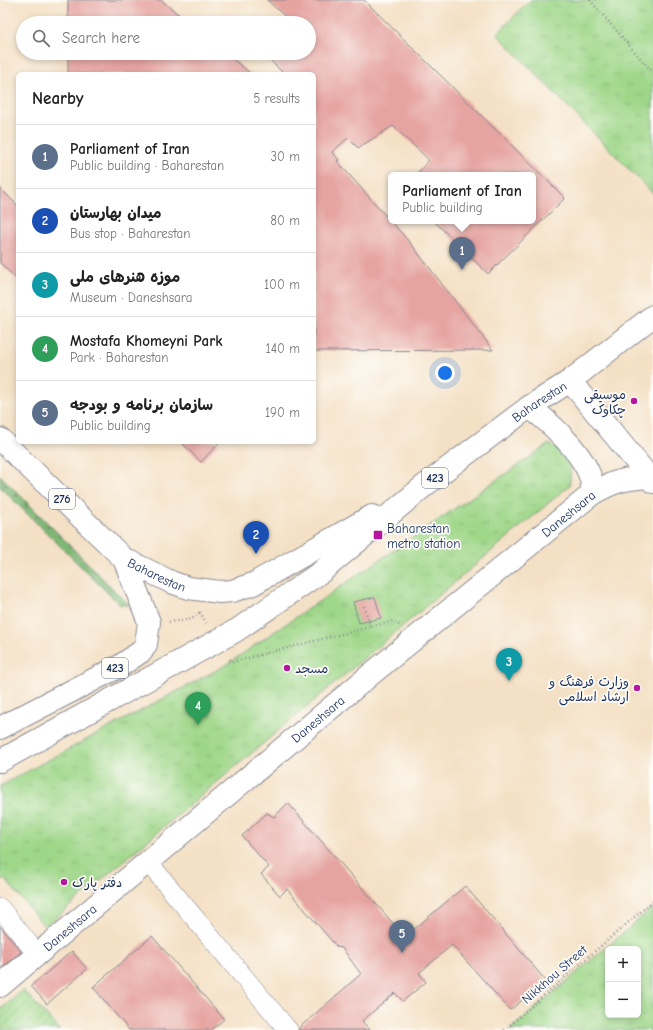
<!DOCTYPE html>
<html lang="en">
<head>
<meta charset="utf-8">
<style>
	body { margin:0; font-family:"Comic Neue","Playpen Sans Arabic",sans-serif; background:#f2f2f2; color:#222 }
	.controls { position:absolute; right:12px; bottom:12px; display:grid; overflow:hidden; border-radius:6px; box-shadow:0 2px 6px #0003 }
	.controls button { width:36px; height:36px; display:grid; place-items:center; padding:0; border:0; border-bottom:1px solid #e0e0e0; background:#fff; color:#222; font:20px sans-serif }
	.you { position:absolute; left:445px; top:373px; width:14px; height:14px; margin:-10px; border:3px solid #fff; border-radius:50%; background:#1a73e8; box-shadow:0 0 0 6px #1a73e833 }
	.badge { display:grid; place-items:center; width:26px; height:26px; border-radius:50%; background:#111827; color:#fff; font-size:13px; font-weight:700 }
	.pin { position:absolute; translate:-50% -33px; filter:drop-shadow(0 1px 2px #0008) }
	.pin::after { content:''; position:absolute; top:21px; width:14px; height:12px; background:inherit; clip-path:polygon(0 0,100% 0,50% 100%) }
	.popup { position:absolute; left:388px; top:172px; width:148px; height:52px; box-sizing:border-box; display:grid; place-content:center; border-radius:6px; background:#fff; filter:drop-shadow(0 1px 3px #0005); font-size:13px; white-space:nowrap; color:#767676 }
	.popup b { font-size:15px; color:#222 }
	.popup::after { content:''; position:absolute; left:50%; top:100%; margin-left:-8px; border:8px solid transparent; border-top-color:#fff }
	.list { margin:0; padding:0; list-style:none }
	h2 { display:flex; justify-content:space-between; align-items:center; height:52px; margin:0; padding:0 16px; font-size:17px }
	h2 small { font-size:13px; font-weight:400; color:#767676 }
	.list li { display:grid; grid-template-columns:26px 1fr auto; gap:12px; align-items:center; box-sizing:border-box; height:64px; padding:0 16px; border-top:1px solid #e0e0e0 }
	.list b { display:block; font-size:15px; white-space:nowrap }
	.list p { margin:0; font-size:13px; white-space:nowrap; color:#767676 }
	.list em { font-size:13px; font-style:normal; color:#767676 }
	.icon { flex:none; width:22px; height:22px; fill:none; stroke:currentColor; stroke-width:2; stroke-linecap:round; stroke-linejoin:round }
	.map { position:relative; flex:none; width:653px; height:1030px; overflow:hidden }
	.search { position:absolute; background:#fff; box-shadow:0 2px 6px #0003; left:16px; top:16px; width:300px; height:44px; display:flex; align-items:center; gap:10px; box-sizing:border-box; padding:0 14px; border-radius:22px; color:#767676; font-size:15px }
	.panel { position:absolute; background:#fff; box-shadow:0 2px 6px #0003; left:16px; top:72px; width:300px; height:372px; border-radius:6px }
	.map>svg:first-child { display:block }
</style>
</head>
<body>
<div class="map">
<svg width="653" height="1030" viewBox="0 0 653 1030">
	<defs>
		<pattern id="forest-firs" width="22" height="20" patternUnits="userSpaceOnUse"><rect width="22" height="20" fill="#7fb875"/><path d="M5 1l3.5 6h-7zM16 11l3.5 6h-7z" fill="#679663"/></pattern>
		<pattern id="park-tufts" width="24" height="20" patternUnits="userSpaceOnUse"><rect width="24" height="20" fill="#9fd789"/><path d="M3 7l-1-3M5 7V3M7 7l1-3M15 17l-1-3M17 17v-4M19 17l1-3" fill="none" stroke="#88b979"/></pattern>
		<pattern id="garden-furrows" width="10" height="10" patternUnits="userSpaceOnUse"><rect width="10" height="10" fill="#9fd789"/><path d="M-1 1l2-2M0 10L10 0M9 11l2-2" fill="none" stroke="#88b979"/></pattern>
	</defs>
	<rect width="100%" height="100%" fill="#fdfcf7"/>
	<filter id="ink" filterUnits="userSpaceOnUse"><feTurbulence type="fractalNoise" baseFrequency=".025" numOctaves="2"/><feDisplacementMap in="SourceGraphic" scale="8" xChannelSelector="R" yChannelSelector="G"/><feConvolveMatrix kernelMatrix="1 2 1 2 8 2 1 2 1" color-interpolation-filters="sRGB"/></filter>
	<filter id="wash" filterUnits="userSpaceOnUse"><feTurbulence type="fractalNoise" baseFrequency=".012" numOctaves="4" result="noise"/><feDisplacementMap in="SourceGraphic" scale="16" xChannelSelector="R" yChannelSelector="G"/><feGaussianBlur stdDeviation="0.9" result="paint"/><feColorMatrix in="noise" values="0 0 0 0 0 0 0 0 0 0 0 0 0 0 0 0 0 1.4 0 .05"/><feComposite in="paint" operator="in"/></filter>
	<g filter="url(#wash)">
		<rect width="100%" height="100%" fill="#f4e0c4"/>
		<path fill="url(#forest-firs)" stroke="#4d746a" d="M0,475L129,605H120L0,487Z"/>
		<g fill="url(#park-tufts)" stroke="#5d8374" fill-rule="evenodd">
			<path d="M530,0H653V194L497,34Z"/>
			<path d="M549,444C567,454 574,465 569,486L45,927L4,878L0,882V786L226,665Z"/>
			<path d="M653,907V1030H510ZM608,949H638V1015H608Z"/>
		</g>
		<path fill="url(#garden-furrows)" stroke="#5d8374" d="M23,990L60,1030H0V1010Z"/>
		<g id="blocks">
			<g fill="#e6a4a1">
				<path d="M68,0H161L189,23H68Z"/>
				<path d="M267,0H364L565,198L488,274L434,221H533V175H416L429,160L393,126L358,148L348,138L332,152L339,160L337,161L411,244L493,350L314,351V74H284L268,58L271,53H309V23H287L289,20Z"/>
				<path d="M68,53H225L251,74H68Z"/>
				<path d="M0,188L18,206V280L0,263Z"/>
				<path d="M181,442H220L201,462Z"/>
				<path d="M375,597L381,618L359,623L353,602Z"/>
				<path d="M288,803L405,937L465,886L546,981L510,1010L452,945L419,973L426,982L403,1001L395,993L362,1021L370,1030H299V1028L361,974L342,948L337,947L287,889L280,896L261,874L269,867L242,836L267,813L274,817Z"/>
				<path d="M0,926L21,952L0,969Z"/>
				<path d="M152,936L224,1019L211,1030H129L93,987Z"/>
				<path d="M72,951L87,969L47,1004L31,986Z"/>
			</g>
		</g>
	</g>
	<g filter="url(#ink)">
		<use href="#blocks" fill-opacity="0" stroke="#888891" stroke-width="1"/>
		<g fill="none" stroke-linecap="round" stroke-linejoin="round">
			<g stroke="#888891" stroke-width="20">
				<g id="street">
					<path d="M147,861L288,1030"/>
					<path d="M0,908L37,954"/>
				</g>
			</g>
			<g stroke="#888891" stroke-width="24">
				<g id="secondary">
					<path d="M570,381L653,482"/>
					<path d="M529,407C550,422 583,453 591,479C592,484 592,489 592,494"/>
					<path id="s1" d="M0,986L370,675L592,494C614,481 623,479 649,477"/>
				</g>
			</g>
			<g stroke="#888891" stroke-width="24">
				<g id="primary">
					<path id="s2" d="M0,439L124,559L171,582L188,588L220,592L232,591L253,584L372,516"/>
					<path d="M0,728L120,666L142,651L146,644L149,622L124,559"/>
					<path id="s3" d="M0,761L237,630L321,572L424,486L529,407L570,381L653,316"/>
				</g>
			</g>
			<g stroke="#888891" stroke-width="2.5" stroke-dasharray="1 3" stroke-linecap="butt">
				<path d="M590,0L653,73"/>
				<path d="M364,606L371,627"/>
				<path d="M200,612L206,623"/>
				<path d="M169,622L192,619L200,612"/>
				<path d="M230,659L232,662L393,621L399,625"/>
				<path d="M504,1030L653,901"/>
				<path d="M651,1030L653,1029"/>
			</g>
			<use href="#street" stroke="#fff" stroke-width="19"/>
			<use href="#secondary" stroke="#fff" stroke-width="22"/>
			<use href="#primary" stroke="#fff" stroke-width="22"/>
		</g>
	</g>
	<g fill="#b5179e" stroke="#fdfcf7" stroke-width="1.5">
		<circle cx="634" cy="401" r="4"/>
		<rect x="373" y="530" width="10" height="10" rx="2"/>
		<circle cx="287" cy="668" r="4"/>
		<circle cx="637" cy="688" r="4"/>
		<circle cx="64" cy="882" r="4"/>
	</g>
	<g text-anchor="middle" stroke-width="3.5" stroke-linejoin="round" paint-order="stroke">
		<g fill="#fdfcf7" stroke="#5f6c8c" stroke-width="1">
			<rect x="422" y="468" width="26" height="20" rx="3"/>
			<rect x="49" y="489" width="26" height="20" rx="3"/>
			<rect x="102" y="658" width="26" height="20" rx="3"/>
		</g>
		<g font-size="12" font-weight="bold" fill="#1b2f5e">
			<text x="435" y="482">423</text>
			<text x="62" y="503">276</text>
			<text x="115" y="672">423</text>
		</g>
		<g font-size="13" fill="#1b2f5e" stroke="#fdfcf7" text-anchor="start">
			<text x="626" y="399" text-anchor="end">موسیقی<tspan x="626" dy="15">چکاوک</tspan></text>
			<text x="387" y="533">Baharestan<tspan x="387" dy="15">metro station</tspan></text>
			<text x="295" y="673">مسجد</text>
			<text x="629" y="686" text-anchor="end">وزارت فرهنگ و<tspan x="629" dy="15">ارشاد اسلامی</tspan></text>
			<text x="72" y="887">دفتر پارک</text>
		</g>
		<g font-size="13" fill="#1b2f5e" stroke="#fdfcf7">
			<text dy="5" stroke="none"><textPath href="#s3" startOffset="650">Baharestan</textPath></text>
			<text dy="5" stroke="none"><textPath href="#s1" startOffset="739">Daneshsara</textPath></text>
			<text dy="5" stroke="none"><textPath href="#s2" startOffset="209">Baharestan</textPath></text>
			<text dy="5" stroke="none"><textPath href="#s1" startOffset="415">Daneshsara</textPath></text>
			<text dy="5" stroke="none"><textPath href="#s1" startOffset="91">Daneshsara</textPath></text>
			<text transform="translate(554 974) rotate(-41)" y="5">Nikkhou Street</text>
		</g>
	</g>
</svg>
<div class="controls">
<button>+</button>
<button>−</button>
</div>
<div class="you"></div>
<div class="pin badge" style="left:462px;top:270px;background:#5c6f8a">1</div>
<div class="popup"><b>Parliament of Iran</b>Public building</div>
<div class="pin badge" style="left:256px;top:554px;background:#1a4fb4">2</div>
<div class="pin badge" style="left:509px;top:681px;background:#0f9aa8">3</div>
<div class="pin badge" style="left:198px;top:725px;background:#2e9e5b">4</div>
<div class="pin badge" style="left:402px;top:953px;background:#5c6f8a">5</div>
<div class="search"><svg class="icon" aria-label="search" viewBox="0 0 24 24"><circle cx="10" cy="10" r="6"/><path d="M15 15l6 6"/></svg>Search here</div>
<section class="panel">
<h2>Nearby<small>5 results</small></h2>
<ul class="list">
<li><span class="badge" style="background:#5c6f8a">1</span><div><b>Parliament of Iran</b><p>Public building · Baharestan</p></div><em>30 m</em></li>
<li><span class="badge" style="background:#1a4fb4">2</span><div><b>میدان بهارستان</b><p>Bus stop · Baharestan</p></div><em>80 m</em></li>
<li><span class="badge" style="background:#0f9aa8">3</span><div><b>موزه هنرهای ملی</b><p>Museum · Daneshsara</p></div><em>100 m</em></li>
<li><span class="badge" style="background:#2e9e5b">4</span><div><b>Mostafa Khomeyni Park</b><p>Park · Baharestan</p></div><em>140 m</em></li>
<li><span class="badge" style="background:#5c6f8a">5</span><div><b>سازمان برنامه و بودجه</b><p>Public building</p></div><em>190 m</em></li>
</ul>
</section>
</div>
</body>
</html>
